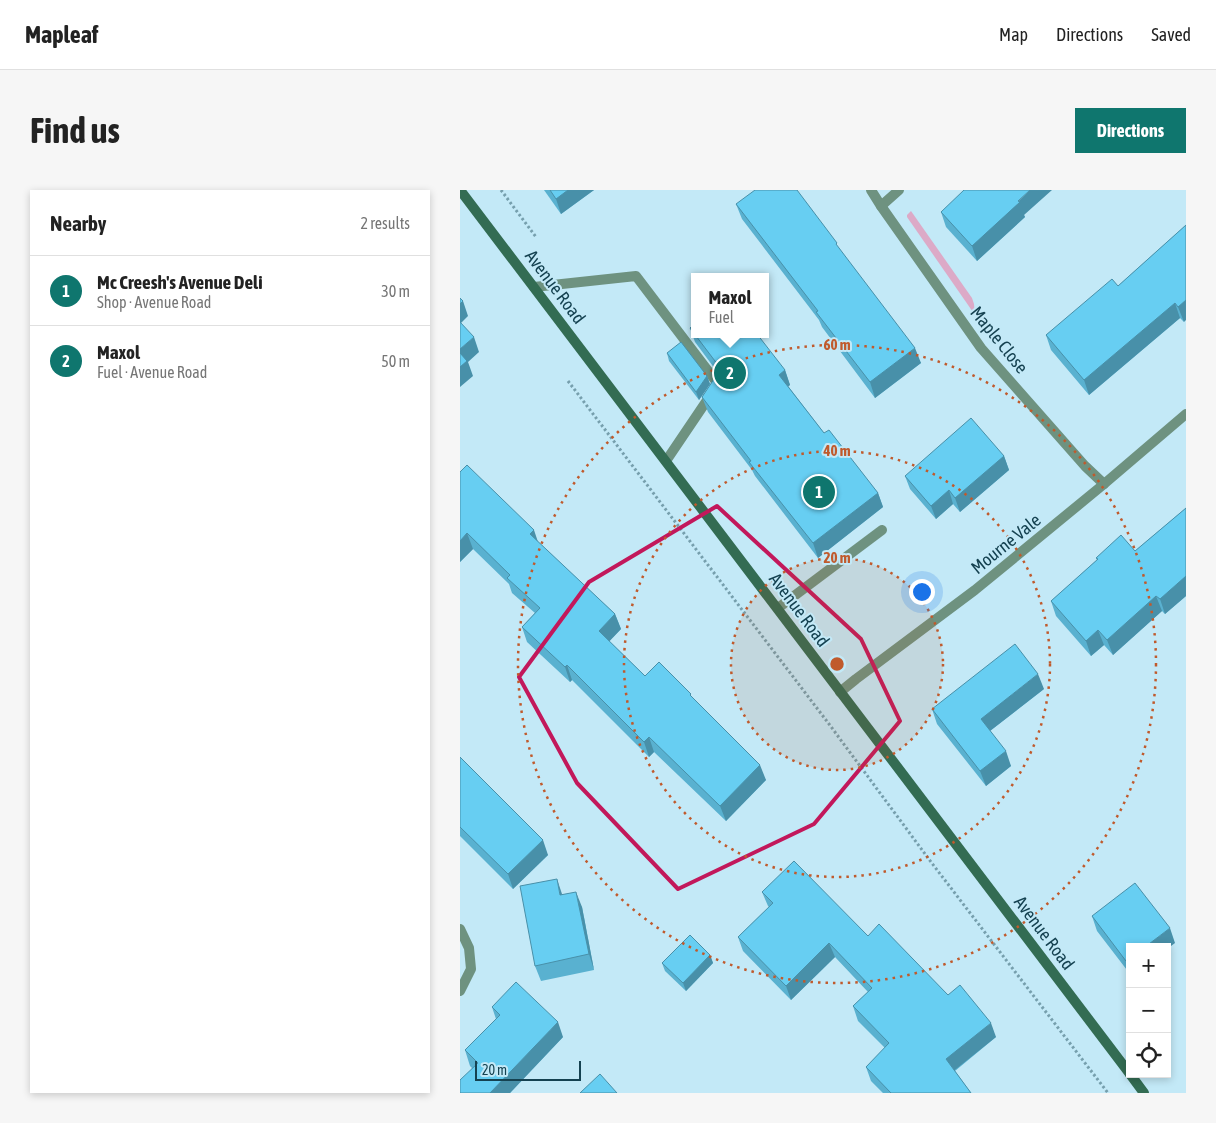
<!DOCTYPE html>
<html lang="en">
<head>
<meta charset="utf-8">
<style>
	body { margin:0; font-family:"Asap Condensed",sans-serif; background:#f6f6f6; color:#222 }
	.controls { position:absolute; right:15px; bottom:15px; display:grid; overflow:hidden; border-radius:0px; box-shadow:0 2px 8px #0003 }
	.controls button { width:45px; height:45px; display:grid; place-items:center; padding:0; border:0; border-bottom:1px solid #e0e0e0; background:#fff; color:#222; font:25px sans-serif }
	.scale { position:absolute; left:15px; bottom:12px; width:106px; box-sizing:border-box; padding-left:5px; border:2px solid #154251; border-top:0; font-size:14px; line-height:18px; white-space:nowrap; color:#154251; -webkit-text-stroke:4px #c3e9f7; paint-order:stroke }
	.you { position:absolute; left:461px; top:401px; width:18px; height:18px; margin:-12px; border:4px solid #fff; border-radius:50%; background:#1a73e8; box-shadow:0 0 0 8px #1a73e833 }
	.badge { display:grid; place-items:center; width:32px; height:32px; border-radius:50%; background:#0f766e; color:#fff; font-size:16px; font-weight:700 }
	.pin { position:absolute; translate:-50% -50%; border:2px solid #fff; box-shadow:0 1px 5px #0006 }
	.popup { position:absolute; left:231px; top:83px; width:78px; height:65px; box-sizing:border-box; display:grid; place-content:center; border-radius:0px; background:#fff; filter:drop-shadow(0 1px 4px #0005); font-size:16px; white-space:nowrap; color:#767676 }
	.popup b { font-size:19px; color:#222 }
	.popup::after { content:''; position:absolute; left:50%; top:100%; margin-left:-10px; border:10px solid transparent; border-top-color:#fff }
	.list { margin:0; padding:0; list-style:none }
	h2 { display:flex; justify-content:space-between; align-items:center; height:65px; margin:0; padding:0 20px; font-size:21px }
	h2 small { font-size:16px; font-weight:400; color:#767676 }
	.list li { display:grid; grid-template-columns:32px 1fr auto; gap:15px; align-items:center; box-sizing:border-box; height:70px; padding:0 20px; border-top:1px solid #e0e0e0 }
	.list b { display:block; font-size:19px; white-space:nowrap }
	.list p { margin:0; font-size:16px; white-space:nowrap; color:#767676 }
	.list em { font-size:16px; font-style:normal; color:#767676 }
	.icon { flex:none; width:28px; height:28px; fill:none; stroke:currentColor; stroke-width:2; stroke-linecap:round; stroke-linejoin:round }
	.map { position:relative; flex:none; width:726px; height:903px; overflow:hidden; border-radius:0px }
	header { display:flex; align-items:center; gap:30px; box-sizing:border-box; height:70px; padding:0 25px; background:#fff; border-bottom:1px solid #e0e0e0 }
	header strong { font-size:24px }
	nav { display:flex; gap:28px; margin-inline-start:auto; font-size:18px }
	.intro { display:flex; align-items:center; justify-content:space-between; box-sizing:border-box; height:120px; padding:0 30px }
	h1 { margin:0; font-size:35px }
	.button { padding:12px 22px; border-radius:0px; background:#0f766e; color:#fff; font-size:18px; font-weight:700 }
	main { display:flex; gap:30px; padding:0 30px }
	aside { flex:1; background:#fff; border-radius:0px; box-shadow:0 2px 8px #0003 }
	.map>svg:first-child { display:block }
</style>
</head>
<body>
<header>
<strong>Mapleaf</strong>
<nav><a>Map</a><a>Directions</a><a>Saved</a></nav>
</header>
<div class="intro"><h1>Find us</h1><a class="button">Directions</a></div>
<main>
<aside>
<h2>Nearby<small>2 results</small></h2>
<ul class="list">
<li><span class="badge">1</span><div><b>Mc Creesh's Avenue Deli</b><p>Shop · Avenue Road</p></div><em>30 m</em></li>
<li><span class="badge">2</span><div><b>Maxol</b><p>Fuel · Avenue Road</p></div><em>50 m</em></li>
</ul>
</aside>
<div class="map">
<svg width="726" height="903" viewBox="0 0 726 903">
	<rect width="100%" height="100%" fill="#c3e9f7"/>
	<path fill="#dcaac7" d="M451,21L512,108L514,114L515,125L447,27V25Z"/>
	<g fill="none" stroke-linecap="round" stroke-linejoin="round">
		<g stroke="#769fad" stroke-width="3" stroke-dasharray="2.5 2.5" stroke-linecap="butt">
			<path d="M41,0L76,47"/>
			<path d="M108,191L369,534L471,672L648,903"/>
		</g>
		<g stroke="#6e9280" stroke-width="10">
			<path d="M74,97L176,86L258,194L206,271"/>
			<path d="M318,418L422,340"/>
		</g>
		<g stroke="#6e9280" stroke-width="10">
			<path d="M411,0L421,16L521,158L625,276L644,294"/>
			<path d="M421,16L439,0"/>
			<path d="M380,502L396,489L515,400L644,294L726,224"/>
			<path d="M0,739L9,758L11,779L0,801"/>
		</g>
		<g stroke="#336c53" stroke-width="10">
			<path d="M0,0L670,884"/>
			<path d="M670,884L684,903"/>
		</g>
	</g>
	<g fill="#59b1d0">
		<path d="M84,0H134L101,24Z"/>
		<path d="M276,14L380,60L461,173L415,208L362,137L359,130L282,29Z"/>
		<path d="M481,22L564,25L565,27L517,71L486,37Z"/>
		<path d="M726,35L724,132L720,128L629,205L591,160L586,145L658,96Z"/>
		<path d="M230,138L325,180L330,195L328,196L364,243L418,303L423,317L358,368L295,286L292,280L248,222L242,207L258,183L235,152Z"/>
		<path d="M207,163L247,186L250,194L239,210L209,171Z"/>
		<path d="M544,266L549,280L500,322L493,314L476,329L450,299L445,286Z"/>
		<path d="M0,282L78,352L155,424L161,439L149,451L185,486L232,507L306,590L266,631L194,562L189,567L112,490L110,492L67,452L62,437L75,423L52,403L49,394L13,359L0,372Z"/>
		<path d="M726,318V406L705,424L702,421L653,465L644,455L631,466L596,426L591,411L637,370L636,368L675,361Z"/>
		<path d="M584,499L530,541L551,576L526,596L477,534L472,519Z"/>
		<path d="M0,567L88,665L53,699L0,646Z"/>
		<path d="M302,702L408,746L488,805L536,847L495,881L511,903H423L411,891L406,877L425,858L398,831L393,816L408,802L375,767L331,810L283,761L278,747L309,717L308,716Z"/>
		<path d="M102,704L122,717L134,780L81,791L75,776Z"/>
		<path d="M632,726L715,753L670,757V784L637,741Z"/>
		<path d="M250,765L253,773L226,801L205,781L202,773Z"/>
		<path d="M32,817L103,847L50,903H0L12,878L10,876L5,860L36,829Z"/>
	</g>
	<g fill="#4890a9">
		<path d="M108,0H134L101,24L96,9Z"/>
		<path d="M570,0H592L564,25L565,27L517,71L512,56Z"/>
		<path d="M726,110V130L724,132L718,117Z"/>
		<path d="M3,111L8,126L0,134V114Z"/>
		<path d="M715,113L720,128L629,205L624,190Z"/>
		<path d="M14,147L19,162L8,172L13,186L0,197V159Z"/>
		<path d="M455,158L461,173L415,208L410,192Z"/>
		<path d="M325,180L330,195L325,199L319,185Z"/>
		<path d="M247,186L250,194L239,210L236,202Z"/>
		<path d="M544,266L549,280L500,322L495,308Z"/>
		<path d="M489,300L493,314L476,329L471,316Z"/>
		<path d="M418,303L423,317L358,368L353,353Z"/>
		<path d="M74,340L79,355L70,344Z"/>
		<path d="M7,343L13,359L0,372V351Z"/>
		<path d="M726,386V406L705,424L700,409Z"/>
		<path d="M696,406L702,421L653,465L647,450Z"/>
		<path d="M155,424L161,439L145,456L139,441Z"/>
		<path d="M638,440L644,455L631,466L626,451Z"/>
		<path d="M107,475L112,490L110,492L105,477Z"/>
		<path d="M578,484L584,499L526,544L521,529Z"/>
		<path d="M189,547L194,562L189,567L184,552Z"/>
		<path d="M546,561L551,576L526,596L520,581Z"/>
		<path d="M300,575L306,590L266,631L260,616Z"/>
		<path d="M83,650L88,665L53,699L48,684Z"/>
		<path d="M97,689L102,704L106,720L100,705Z"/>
		<path d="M116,702L122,717L134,780L129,764Z"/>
		<path d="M710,738L715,753L707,759V757H685Z"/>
		<path d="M369,753L375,767L331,810L326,796Z"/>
		<path d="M250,765L253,773L226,801L223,793Z"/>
		<path d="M670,769V781L666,771Z"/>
		<path d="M98,832L103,847L50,903H30Z"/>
		<path d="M531,833L536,847L491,883L486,869Z"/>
	</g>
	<g fill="#67cef2" stroke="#4890a9">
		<path d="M90,0H108L96,9Z"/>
		<path d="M295,0H337L377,53L376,54L455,158L410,192L356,122L358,121L276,14Z"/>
		<path d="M504,0H570L558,11L560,12L512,56L481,22Z"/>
		<path d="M726,35V110L718,117L715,113L624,190L586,145L652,89L658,96Z"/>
		<path d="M0,108L3,111L0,114Z"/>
		<path d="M0,132L14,147L0,159Z"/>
		<path d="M235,133V144H297L325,180L319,185L364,243L369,240L418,303L353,353L289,272L291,271L242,207L258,183L259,179L258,175L230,138Z"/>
		<path d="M221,152L247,186L236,202L207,163Z"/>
		<path d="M0,163L7,171L0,177Z"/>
		<path d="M511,228L544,266L495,308L489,300L471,316L445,286Z"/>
		<path d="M7,275L74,340L70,344L155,424L139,441L185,486L199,472L231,504L230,505L300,575L260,616L189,547L184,552L107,475L105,477L62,437L80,418L47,388L50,385L7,343L0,351V282Z"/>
		<path d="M726,318V386L700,409L696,406L647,450L638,440L626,451L591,411L638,369L636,368L661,345L675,361Z"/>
		<path d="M555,454L578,484L521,529L546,561L520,581L472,519Z"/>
		<path d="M0,567L83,650L48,684L0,637Z"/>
		<path d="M334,671L408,746L419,734L488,805L500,795L531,833L486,869L511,903H431L406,877L429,853L393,816L412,798L369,753L326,796L278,747L313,713L302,702Z"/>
		<path d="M97,689L100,705L116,702L129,764L75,776L60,696Z"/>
		<path d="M675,693L710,738L685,757H670V769L666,771L632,726Z"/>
		<path d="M230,745L250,765L223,793L202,773Z"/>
		<path d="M56,792L98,832L30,903H0V890L18,873L5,860L40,825L32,817Z"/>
		<path d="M140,884L157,903H120Z"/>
	</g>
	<path fill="none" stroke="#c2185b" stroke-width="4" stroke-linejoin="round" d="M257,316L401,449L440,531L354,634L218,699L117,593L59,487L129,392Z"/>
	<circle cx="377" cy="474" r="106" fill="#c05a2c" fill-opacity=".12"/>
	<g fill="none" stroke="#c05a2c" stroke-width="2.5" stroke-dasharray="2.5 5">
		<circle cx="377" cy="474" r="106"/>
		<circle cx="377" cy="474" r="213"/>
		<circle cx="377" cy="474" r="319"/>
	</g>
	<g text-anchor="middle" stroke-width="4" stroke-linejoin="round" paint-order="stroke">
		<g font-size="18" fill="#154251" stroke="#c3e9f7">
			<text transform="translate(95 97) rotate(53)" y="6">Avenue Road</text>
			<text transform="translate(539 150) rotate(51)" y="6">Maple Close</text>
			<text transform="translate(546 354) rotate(-39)" y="6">Mourne Vale</text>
			<text transform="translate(339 420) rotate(53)" y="6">Avenue Road</text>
			<text transform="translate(584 743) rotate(53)" y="6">Avenue Road</text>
		</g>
	</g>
	<circle cx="377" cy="474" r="8" fill="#c05a2c" stroke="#c3e9f7" stroke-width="2.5"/>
	<g font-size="15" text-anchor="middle" font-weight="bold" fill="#c05a2c" stroke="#c3e9f7" stroke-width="4" stroke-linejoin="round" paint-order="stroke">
		<text x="377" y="160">60 m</text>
		<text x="377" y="266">40 m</text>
		<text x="377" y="373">20 m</text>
	</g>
</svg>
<div class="controls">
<button>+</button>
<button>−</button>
<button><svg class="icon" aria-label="locate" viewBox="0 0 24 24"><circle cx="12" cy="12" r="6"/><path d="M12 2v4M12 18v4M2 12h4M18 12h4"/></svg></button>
</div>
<div class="scale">20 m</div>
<div class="you"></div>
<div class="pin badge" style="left:359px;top:302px">1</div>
<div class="pin badge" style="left:270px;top:183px">2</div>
<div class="popup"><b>Maxol</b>Fuel</div>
</div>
</main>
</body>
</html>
